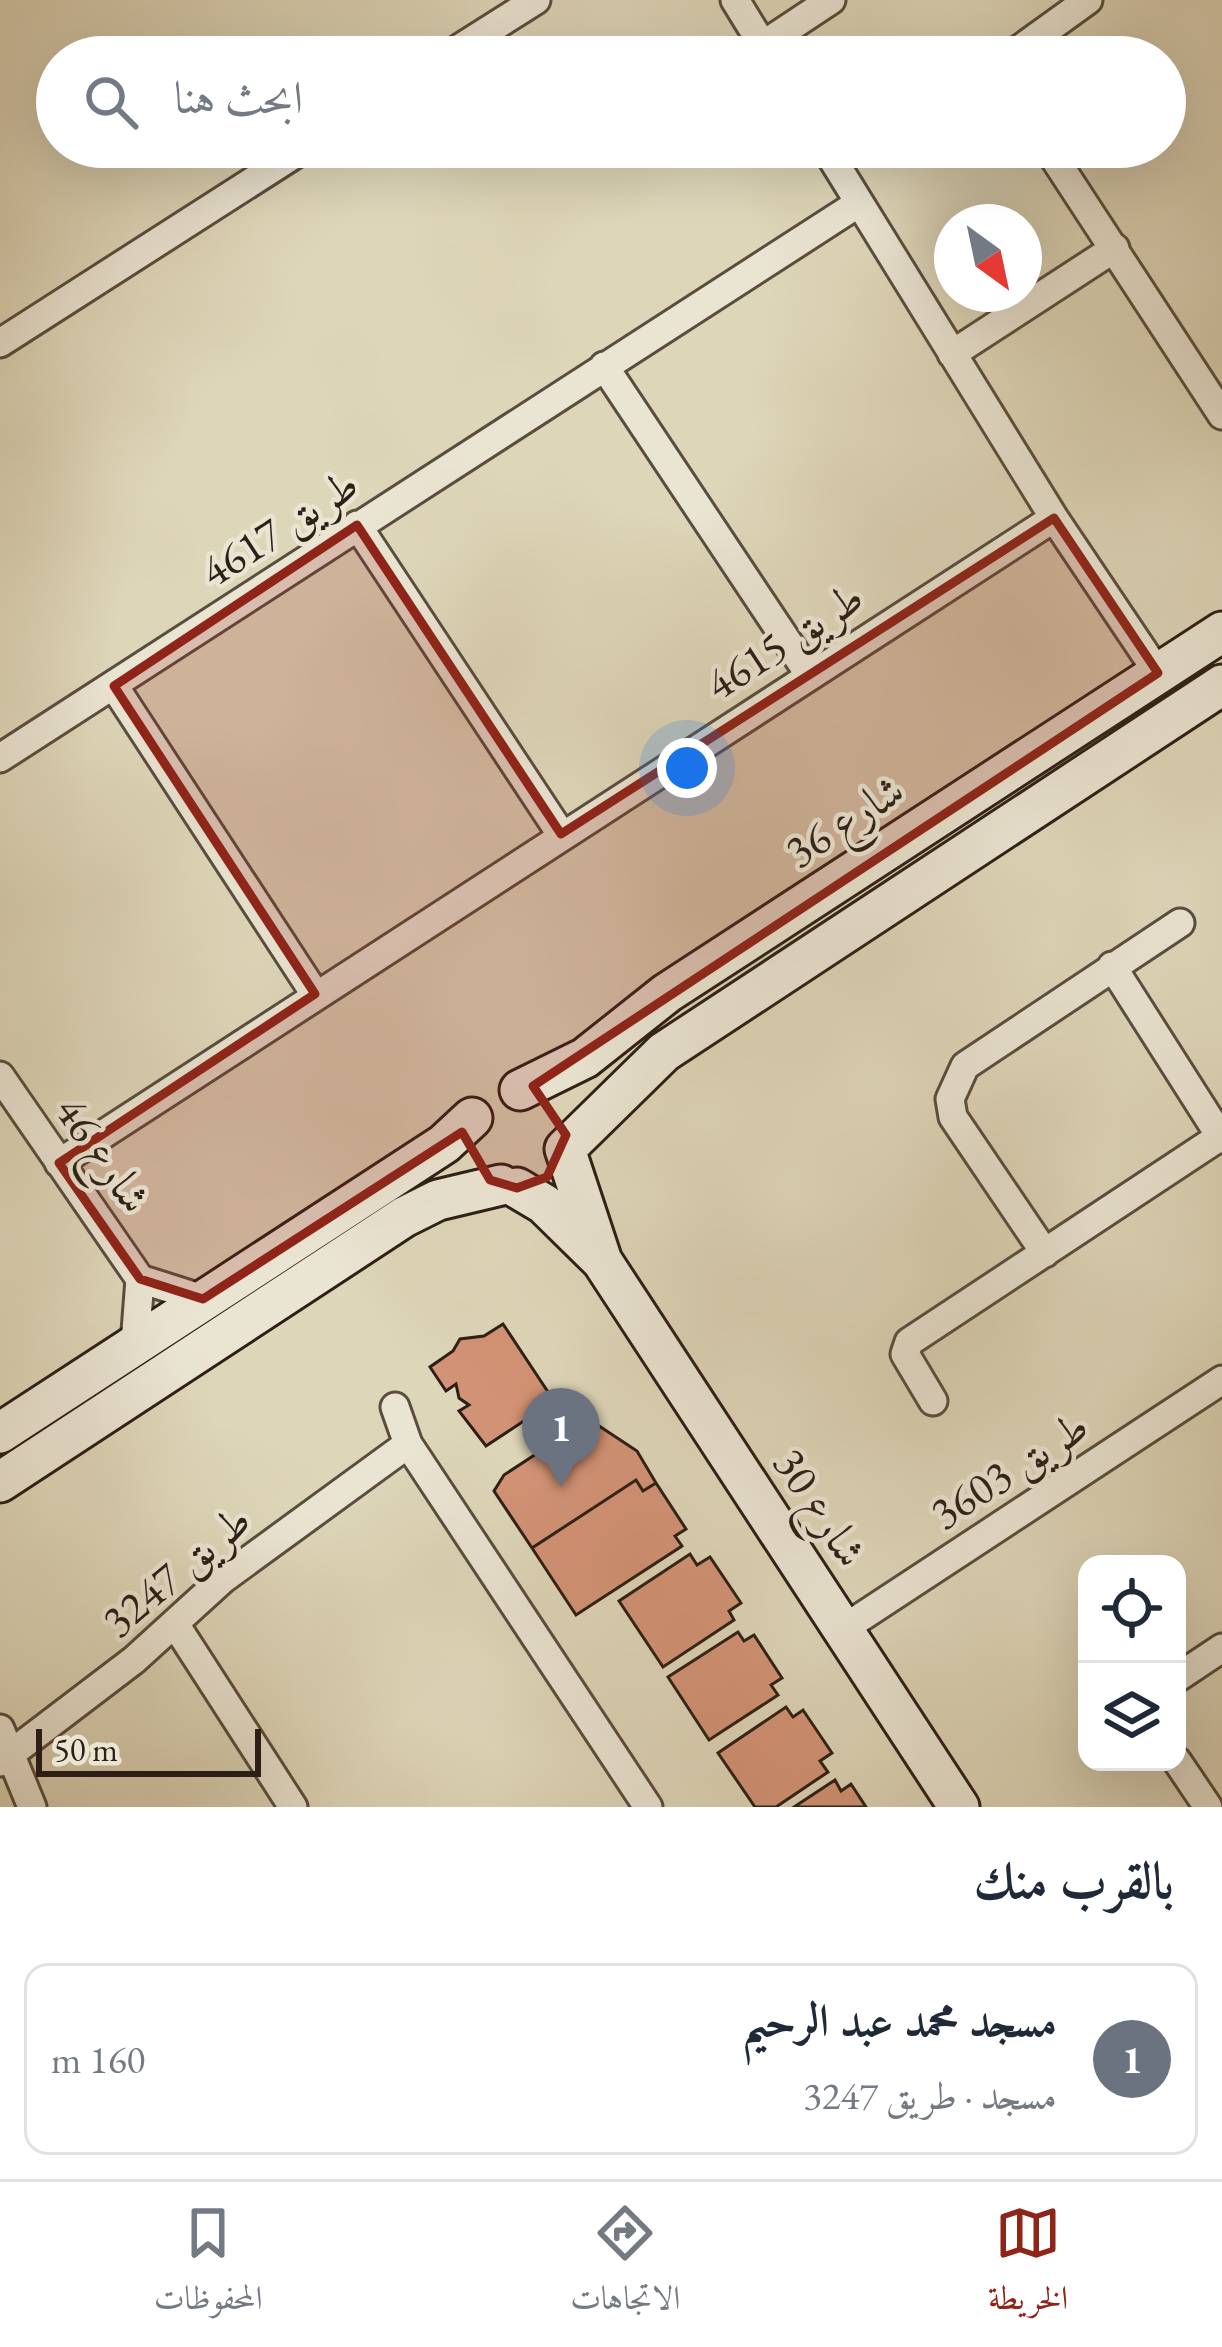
<!DOCTYPE html>
<html lang="ar">
<meta charset="utf-8">
<style>
body{margin:0;font-family:"EB Garamond",Amiri,serif;background:#f2f2f3;color:#1f2937;direction:rtl}
.controls{position:absolute;right:36px;bottom:36px;display:grid;overflow:hidden;border-radius:24px;box-shadow:0 12px 48px #0002}
.controls button{width:108px;height:108px;display:grid;place-items:center;padding:0;border:0;border-bottom:3px solid #e0e1e3;background:#fff;color:#1f2937;font:60px sans-serif}
.compass{position:absolute;left:934px;top:204px;width:108px;height:108px;border-radius:50%;background:#fff;box-shadow:0 12px 48px #0002;rotate:147deg}
.scale{position:absolute;left:36px;bottom:30px;width:225px;box-sizing:border-box;padding-left:12px;border:6px solid #2d1f15;border-top:0;font-size:33px;line-height:42px;white-space:nowrap;color:#2d1f15;-webkit-text-stroke:9px #eae4d2;paint-order:stroke}
.you{position:absolute;left:687px;top:768px;width:42px;height:42px;margin:-30px;border:9px solid #fff;border-radius:50%;background:#1a73e8;box-shadow:0 0 0 18px #1a73e833}
.badge{display:grid;place-items:center;width:78px;height:78px;border-radius:50%;background:#8f2418;color:#fff;font-size:39px;font-weight:700}
.pin{position:absolute;translate:-50% -99px;filter:drop-shadow(0 3px 6px #0008)}
.pin::after{content:'';position:absolute;top:63px;width:42px;height:36px;background:inherit;clip-path:polygon(0 0,100% 0,50% 100%)}
.list{margin:0;padding:0;list-style:none}
h2{display:flex;justify-content:space-between;align-items:center;height:156px;margin:0;padding:0 48px;font-size:51px}
h2 small{font-size:39px;font-weight:400;color:#747a83}
.list li{display:grid;grid-template-columns:78px 1fr auto;gap:36px;align-items:center;box-sizing:border-box;height:192px;margin:0 24px 24px;padding:0 24px;border:3px solid #e0e1e3;border-radius:24px}
.list b{display:block;font-size:45px;white-space:nowrap}
.list p{margin:0;font-size:39px;white-space:nowrap;color:#747a83}
.list em{font-size:39px;font-style:normal;color:#747a83}
.icon{flex:none;width:66px;height:66px;fill:none;stroke:currentColor;stroke-width:2;stroke-linecap:round;stroke-linejoin:round}
.map{position:relative;flex:none;width:1222px;height:1807px;overflow:hidden;direction:ltr}
.search{position:absolute;background:#fff;box-shadow:0 12px 48px #0002;left:36px;right:36px;top:36px;height:132px;display:flex;align-items:center;gap:30px;box-sizing:border-box;padding:0 42px;border-radius:66px;color:#747a83;font-size:45px}
.sheet{height:372px;background:#fff}
nav{display:flex;justify-content:space-around;align-items:center;box-sizing:border-box;height:168px;border-top:3px solid #e0e1e3;background:#fff;font-size:33px;color:#747a83}
nav a{display:grid;justify-items:center;gap:6px}
nav .on{color:#8f2418}
.map>svg:first-child{display:block}
.building{fill:#d39376;stroke:#2d1f15;stroke-width:3}
.lines{fill:none;stroke-linecap:round;stroke-linejoin:round}
.street-casing{stroke:#594d3e;stroke-width:33}
.secondary-casing{stroke:#2d1f15;stroke-width:45}
.street{stroke:#eae4d2;stroke-width:27}
.secondary{stroke:#eae4d2;stroke-width:39}
.marked{fill:#8f2418;fill-opacity:0.2;stroke:#8f2418;stroke-width:9;stroke-linejoin:round}
.labels{text-anchor:middle;stroke-width:9;stroke-linejoin:round;paint-order:stroke}
.street-label{font-size:45px;fill:#2d1f15;stroke:#eae4d2}
</style>
<div class="map">
<svg width="1222" height="1807" viewBox="0 0 1222 1807">
<rect width="100%" height="100%" fill="#ded6b9"/>
<filter id="stains"><feTurbulence type="fractalNoise" baseFrequency=".00167" numOctaves="4"/><feColorMatrix values="0 0 0 0 .2 0 0 0 0 .09 0 0 0 0 .02 0 0 0 .5 -.17"/></filter>
<radialGradient id="worn" r=".72"><stop offset=".6" stop-color="#630" stop-opacity="0"/><stop offset="1" stop-color="#630" stop-opacity=".3"/></radialGradient>
<path class="building" d="M503,1324l51,77 -68,45 -27,-35 10,-6 -10,-7 -3,-14 -10,7 -16,-24 23,-16 7,-12 24,-3z
M590,1420l47,31 19,32 -13,8 -7,-11 -104,68 -38,-57 10,-16 32,-21 4,3 6,-9 10,6 12,-19 14,-3z
M636,1480l7,11 13,-8 30,46 -11,7 7,10 -106,69 -44,-67z
M690,1554l7,11 13,-8 31,46 -12,8 5,9 -71,47 -44,-66z
M738,1632l6,9 10,-6 28,43 -11,7 7,10 -69,45 -41,-63z
M786,1707l7,10 10,-7 29,43 -12,8 8,11 -52,35h-21l-37,-54z
M835,1780l6,11 10,-7 15,23h-72z"/>
<g class="lines">
<defs>
<path id="street" d="M735,0l35,57
M763,45l68,-45
M446,57l90,-57
M1009,57l79,-57
M825,147l229,371 104,155
M1047,147l175,268
M0,343l306,-196
M952,354l163,-106
M604,366l205,308
M357,525l204,309
M114,686l201,308
M0,758l859,-555
M1112,966l110,173
M0,1076l140,203 63,20
M59,1163l995,-645
M1045,1253l-92,-136 -3,-18 15,-33 215,-143
M135,1344l5,-65
M933,1401l-28,-47 4,-12 312,-206
M395,1407l13,37 240,363
M175,1624l118,183
M843,1629l379,-249
M1177,1678l45,-30
M0,1729l32,78
M1177,1761l31,46
M0,1762l134,-102 89,-81 185,-135"/>
<path id="secondary" d="M520,1090l65,-32 82,-65 555,-361
M517,1188l27,16 58,57 357,546
M602,1261l-37,-112 99,-97 558,-367
M0,1433l444,-289 28,-26
M0,1482l404,-265 34,-17 63,-15"/>
</defs>
<use href="#street" class="street-casing"/>
<use href="#secondary" class="secondary-casing"/>
<use href="#street" class="street"/>
<use href="#secondary" class="secondary"/>
</g>
<path class="marked" d="M1054,518l104,155 -625,413 33,49 -19,42 -30,11 -27,-8 -28,-48 -259,167 -63,-20 -81,-116 256,-169 -201,-308 243,-161 204,309z"/>
<g class="labels">
<g class="street-label">
<text transform="translate(279 527) rotate(-33)" y="16">طريق 4617</text>
<text transform="translate(784 640) rotate(-33)" y="16">طريق 4615</text>
<text transform="translate(844 820) rotate(-33)" y="16">شارع 36</text>
<text transform="translate(104 1154) rotate(55)" y="16">شارع 46</text>
<text transform="translate(1009 1469) rotate(-33)" y="16">طريق 3603</text>
<text transform="translate(821 1507) rotate(57)" y="16">شارع 30</text>
<text transform="translate(176 1570) rotate(-40)" y="16">طريق 3247</text>
</g>
</g>
<rect width="100%" height="100%" filter="url(#stains)"/>
<rect width="100%" height="100%" fill="url(#worn)"/>
</svg>
<div class="controls">
<button><svg class="icon" aria-label="locate" viewBox="0 0 24 24"><circle cx="12" cy="12" r="6"/><path d="M12 2v4M12 18v4M2 12h4M18 12h4"/></svg></button>
<button><svg class="icon" aria-label="layers" viewBox="0 0 24 24"><path d="M12 4l9 5-9 5-9-5zM3 14l9 5 9-5"/></svg></button>
</div>
<svg class="compass" viewBox="-18 -18 36 36"><path d="M0-13l5 13h-10z" fill="#e53935"/><path d="M0 13l5-13h-10z" fill="#747a83"/></svg>
<div class="scale">50 m</div>
<div class="you"></div>
<div class="pin badge" style="left:561px;top:1487px;background:#6b7280">1</div>
<div class="search"><svg class="icon" aria-label="search" viewBox="0 0 24 24"><circle cx="10" cy="10" r="6"/><path d="M15 15l6 6"/></svg>ابحث هنا</div>
</div>
<section class="sheet">
<h2>بالقرب منك<small></small></h2>
<ul class="list">
<li><span class="badge" style="background:#6b7280">1</span><div><b>مسجد محمد عبد الرحيم</b><p>مسجد · طريق 3247</p></div><em>160 m</em></li>
</ul>
</section>
<nav>
<a class="on"><svg class="icon" aria-label="map" viewBox="0 0 24 24"><path d="M3 6l6-2 6 2 6-2v14l-6 2-6-2-6 2zM9 4v14M15 6v14"/></svg>الخريطة</a>
<a><svg class="icon" aria-label="directions" viewBox="0 0 24 24"><path d="M12 3l9 9-9 9-9-9zM9 14v-3h6M13 9l2 2-2 2"/></svg>الاتجاهات</a>
<a><svg class="icon" aria-label="saved" viewBox="0 0 24 24"><path d="M7 4h10v16l-5-4-5 4z"/></svg>المحفوظات</a>
</nav>
